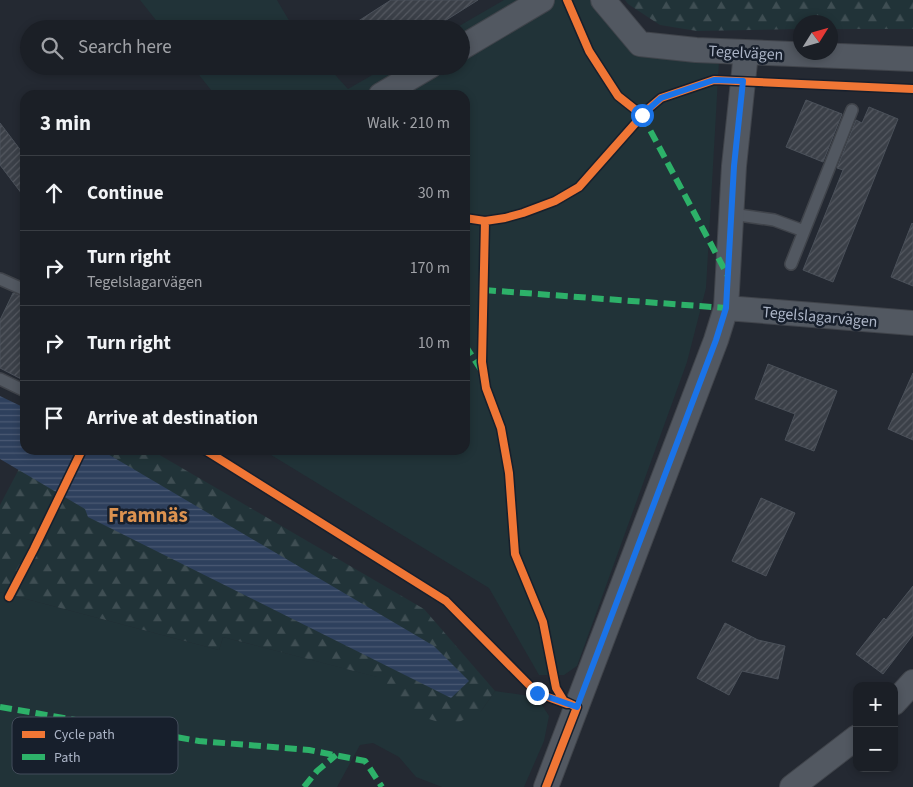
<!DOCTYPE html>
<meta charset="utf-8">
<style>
body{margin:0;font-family:"Source Sans 3",sans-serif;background:#24272e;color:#f1f3f6}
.controls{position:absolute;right:15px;bottom:15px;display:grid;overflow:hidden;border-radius:10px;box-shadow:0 2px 8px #0003}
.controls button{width:45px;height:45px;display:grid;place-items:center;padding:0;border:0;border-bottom:1px solid #393d43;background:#1b1f26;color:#f1f3f6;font:25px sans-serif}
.compass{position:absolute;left:793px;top:15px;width:45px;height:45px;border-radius:50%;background:#1b1f26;box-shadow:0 2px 8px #0003;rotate:53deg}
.stop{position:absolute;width:15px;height:15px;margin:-11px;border:4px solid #1a73e8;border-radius:50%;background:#fff}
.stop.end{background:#1a73e8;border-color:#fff;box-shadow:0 1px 5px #0008}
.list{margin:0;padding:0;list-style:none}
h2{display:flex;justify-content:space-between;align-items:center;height:65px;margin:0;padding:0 20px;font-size:21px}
h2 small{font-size:16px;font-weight:400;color:#a0a2a7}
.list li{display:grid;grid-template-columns:32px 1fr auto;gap:15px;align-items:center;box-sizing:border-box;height:75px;padding:0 20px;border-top:1px solid #393d43}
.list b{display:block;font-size:19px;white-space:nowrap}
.list p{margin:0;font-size:16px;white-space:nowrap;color:#a0a2a7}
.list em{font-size:16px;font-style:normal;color:#a0a2a7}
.icon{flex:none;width:28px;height:28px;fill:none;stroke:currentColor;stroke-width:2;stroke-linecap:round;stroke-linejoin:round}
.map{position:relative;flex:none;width:913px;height:787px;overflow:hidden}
.search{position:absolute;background:#1b1f26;box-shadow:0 2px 8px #0003;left:20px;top:20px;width:450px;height:55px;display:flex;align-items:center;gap:12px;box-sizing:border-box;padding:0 18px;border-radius:28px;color:#a0a2a7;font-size:19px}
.panel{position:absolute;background:#1b1f26;box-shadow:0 2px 8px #0003;left:20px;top:90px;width:450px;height:365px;border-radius:15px}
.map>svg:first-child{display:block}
.green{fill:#213338}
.forest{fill:url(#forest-firs)}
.water{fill:url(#water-rules)}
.building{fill:url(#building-hatch);stroke:#4b515a}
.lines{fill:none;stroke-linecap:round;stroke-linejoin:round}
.service-casing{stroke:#40444b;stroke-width:14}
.minor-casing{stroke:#40444b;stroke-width:26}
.service{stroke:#525861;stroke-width:11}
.minor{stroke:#525861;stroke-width:24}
.quiet{stroke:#2db169;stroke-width:6;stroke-dasharray:12 6;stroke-linecap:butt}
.cycleway-casing{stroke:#171f2c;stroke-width:11}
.cycleway{stroke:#f07635;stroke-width:8}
.route{stroke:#1a73e8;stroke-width:6}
.labels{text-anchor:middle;stroke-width:5;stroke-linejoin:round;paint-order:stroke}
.street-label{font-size:16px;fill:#abb4c6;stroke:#171f2c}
.district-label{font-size:21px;font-weight:bold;fill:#dc9250;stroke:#171f2c}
.key{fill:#171f2c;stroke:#434c5a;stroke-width:1}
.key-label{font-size:14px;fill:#abb4c6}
</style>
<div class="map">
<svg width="913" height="787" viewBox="0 0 913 787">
<defs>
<pattern id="forest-firs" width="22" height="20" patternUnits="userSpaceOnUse" patternTransform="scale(1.25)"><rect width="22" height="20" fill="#213338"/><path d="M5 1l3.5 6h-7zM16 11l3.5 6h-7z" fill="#3f4e53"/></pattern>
<pattern id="water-rules" width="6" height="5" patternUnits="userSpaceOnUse" patternTransform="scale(1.25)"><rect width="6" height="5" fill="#2e405d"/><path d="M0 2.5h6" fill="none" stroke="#4a5973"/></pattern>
<pattern id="building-hatch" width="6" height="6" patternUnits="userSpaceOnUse" patternTransform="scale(1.25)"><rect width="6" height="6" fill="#3b4048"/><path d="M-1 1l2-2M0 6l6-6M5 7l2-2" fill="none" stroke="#555961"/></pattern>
</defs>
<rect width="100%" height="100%" fill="#242932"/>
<path class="green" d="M140,0h137l17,29h-131z
M504,0h88l15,21 112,40 -13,227 -19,74 -110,304 -13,9h-25l-50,-87 -226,-138h202v-355h-250l-23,-29h135l21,23 40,-23h73v-37h-7z
M0,592l219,58 4,-13 155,40 32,35 71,-1 14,-20 42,6 12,19 -5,25 -20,46h-82l-26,-10 -17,-20 -26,-14 -13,2 -23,42h-337z"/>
<path class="forest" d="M625,0h288v29h-82l-1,-7h-30v7l-103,2 -37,-6 -32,-21z
M29,450h122l273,159 71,82 -14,20 -30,15 -41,-13 -33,-36 -154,-40 -4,13 -219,-58v-87z"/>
<path class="water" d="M0,396l25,12v42h76l333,196 35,35 -18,17 -363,-181 -3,-8 -85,-50z"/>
<path class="building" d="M391,0h87l-46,29h-86z
M806,100l36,14 -19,48 -37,-15z
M869,107l29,12 -65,163 -30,-12 40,-100 -6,-2 19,-48 6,3z
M0,123l25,33v42l-25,-33z
M912,223l1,1v62l-22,-9z
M13,293l12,4v84l-25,-13v-48z
M768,364l69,27 -23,60 -29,-11 10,-26 -40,-15z
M913,373v67l-25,-11z
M761,498l34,15 -29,63 -34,-15z
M913,586v49l-30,39 -27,-20 28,-36 2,2z
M725,623l33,17 27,6 -7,33 -36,-8 -13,24 -32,-17z"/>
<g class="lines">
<defs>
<path id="service" d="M732,214l42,6 30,11
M791,264l61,-154
M0,279l25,11
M0,379l25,12"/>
<path id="minor" d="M603,0l37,44 56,6 217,9
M461,48l81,-48
M381,95l49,-29
M726,308l187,15
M894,703l19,-21
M546,787l170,-447 10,-32 8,-142 12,-113
M792,787l65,-50"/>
</defs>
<use href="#service" class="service-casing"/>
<use href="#minor" class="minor-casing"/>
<use href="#service" class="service"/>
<use href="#minor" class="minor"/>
<path class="quiet" d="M642,115l86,161
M484,290l242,18
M465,345l16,25
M0,707l199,34 110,9 56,11 17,26
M304,787l13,-16 19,-16"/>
<defs>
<path id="cycleway" d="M567,0l22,51 29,45 24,19
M465,218l20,3 20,-3 18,-5 32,-12 24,-14 69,-78 13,-11 53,-18 199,9
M485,221l-3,141 4,26 15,40 8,45 6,81 28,68 13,66 8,13 13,6
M205,450l241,151 91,92 30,11
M9,597l25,-48 48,-99
M546,787l31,-80"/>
</defs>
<use href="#cycleway" class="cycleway-casing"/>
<use href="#cycleway" class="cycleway"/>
</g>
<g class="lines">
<path class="route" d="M537,693l40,14 139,-367 10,-32 8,-142 9,-85 -29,-1 -53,18 -19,17"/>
</g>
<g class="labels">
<g class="street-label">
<text transform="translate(746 52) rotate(3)" y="6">Tegelvägen</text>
<text transform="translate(820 316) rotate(5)" y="6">Tegelslagarvägen</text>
</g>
<g class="district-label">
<text x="148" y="522">Framnäs</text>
</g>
</g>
<rect x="12" y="717" width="166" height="57" rx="8" class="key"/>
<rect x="22" y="731" width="23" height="7" fill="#f07635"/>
<rect x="22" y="754" width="23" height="6" fill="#2db169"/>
<g class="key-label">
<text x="54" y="739">Cycle path</text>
<text x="54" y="762">Path</text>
</g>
</svg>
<div class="controls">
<button>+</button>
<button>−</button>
</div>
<svg class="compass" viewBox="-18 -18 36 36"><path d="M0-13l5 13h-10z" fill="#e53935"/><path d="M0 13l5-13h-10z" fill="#a0a2a7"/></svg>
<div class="stop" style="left:642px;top:115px"></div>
<div class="stop end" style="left:537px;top:693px"></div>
<div class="search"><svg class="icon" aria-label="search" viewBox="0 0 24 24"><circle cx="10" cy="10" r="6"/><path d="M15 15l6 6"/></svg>Search here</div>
<section class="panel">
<h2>3 min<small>Walk · 210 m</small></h2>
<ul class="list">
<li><svg class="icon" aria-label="ahead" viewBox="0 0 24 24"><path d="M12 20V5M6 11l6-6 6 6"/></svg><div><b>Continue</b></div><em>30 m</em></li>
<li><svg class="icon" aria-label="right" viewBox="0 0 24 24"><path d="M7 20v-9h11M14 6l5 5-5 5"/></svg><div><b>Turn right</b><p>Tegelslagarvägen</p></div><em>170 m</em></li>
<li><svg class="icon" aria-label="right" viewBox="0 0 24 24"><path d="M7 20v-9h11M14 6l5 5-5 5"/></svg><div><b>Turn right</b></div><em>10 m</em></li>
<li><svg class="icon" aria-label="arrive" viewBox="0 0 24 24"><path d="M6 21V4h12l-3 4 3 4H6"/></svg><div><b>Arrive at destination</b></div></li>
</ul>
</section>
</div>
